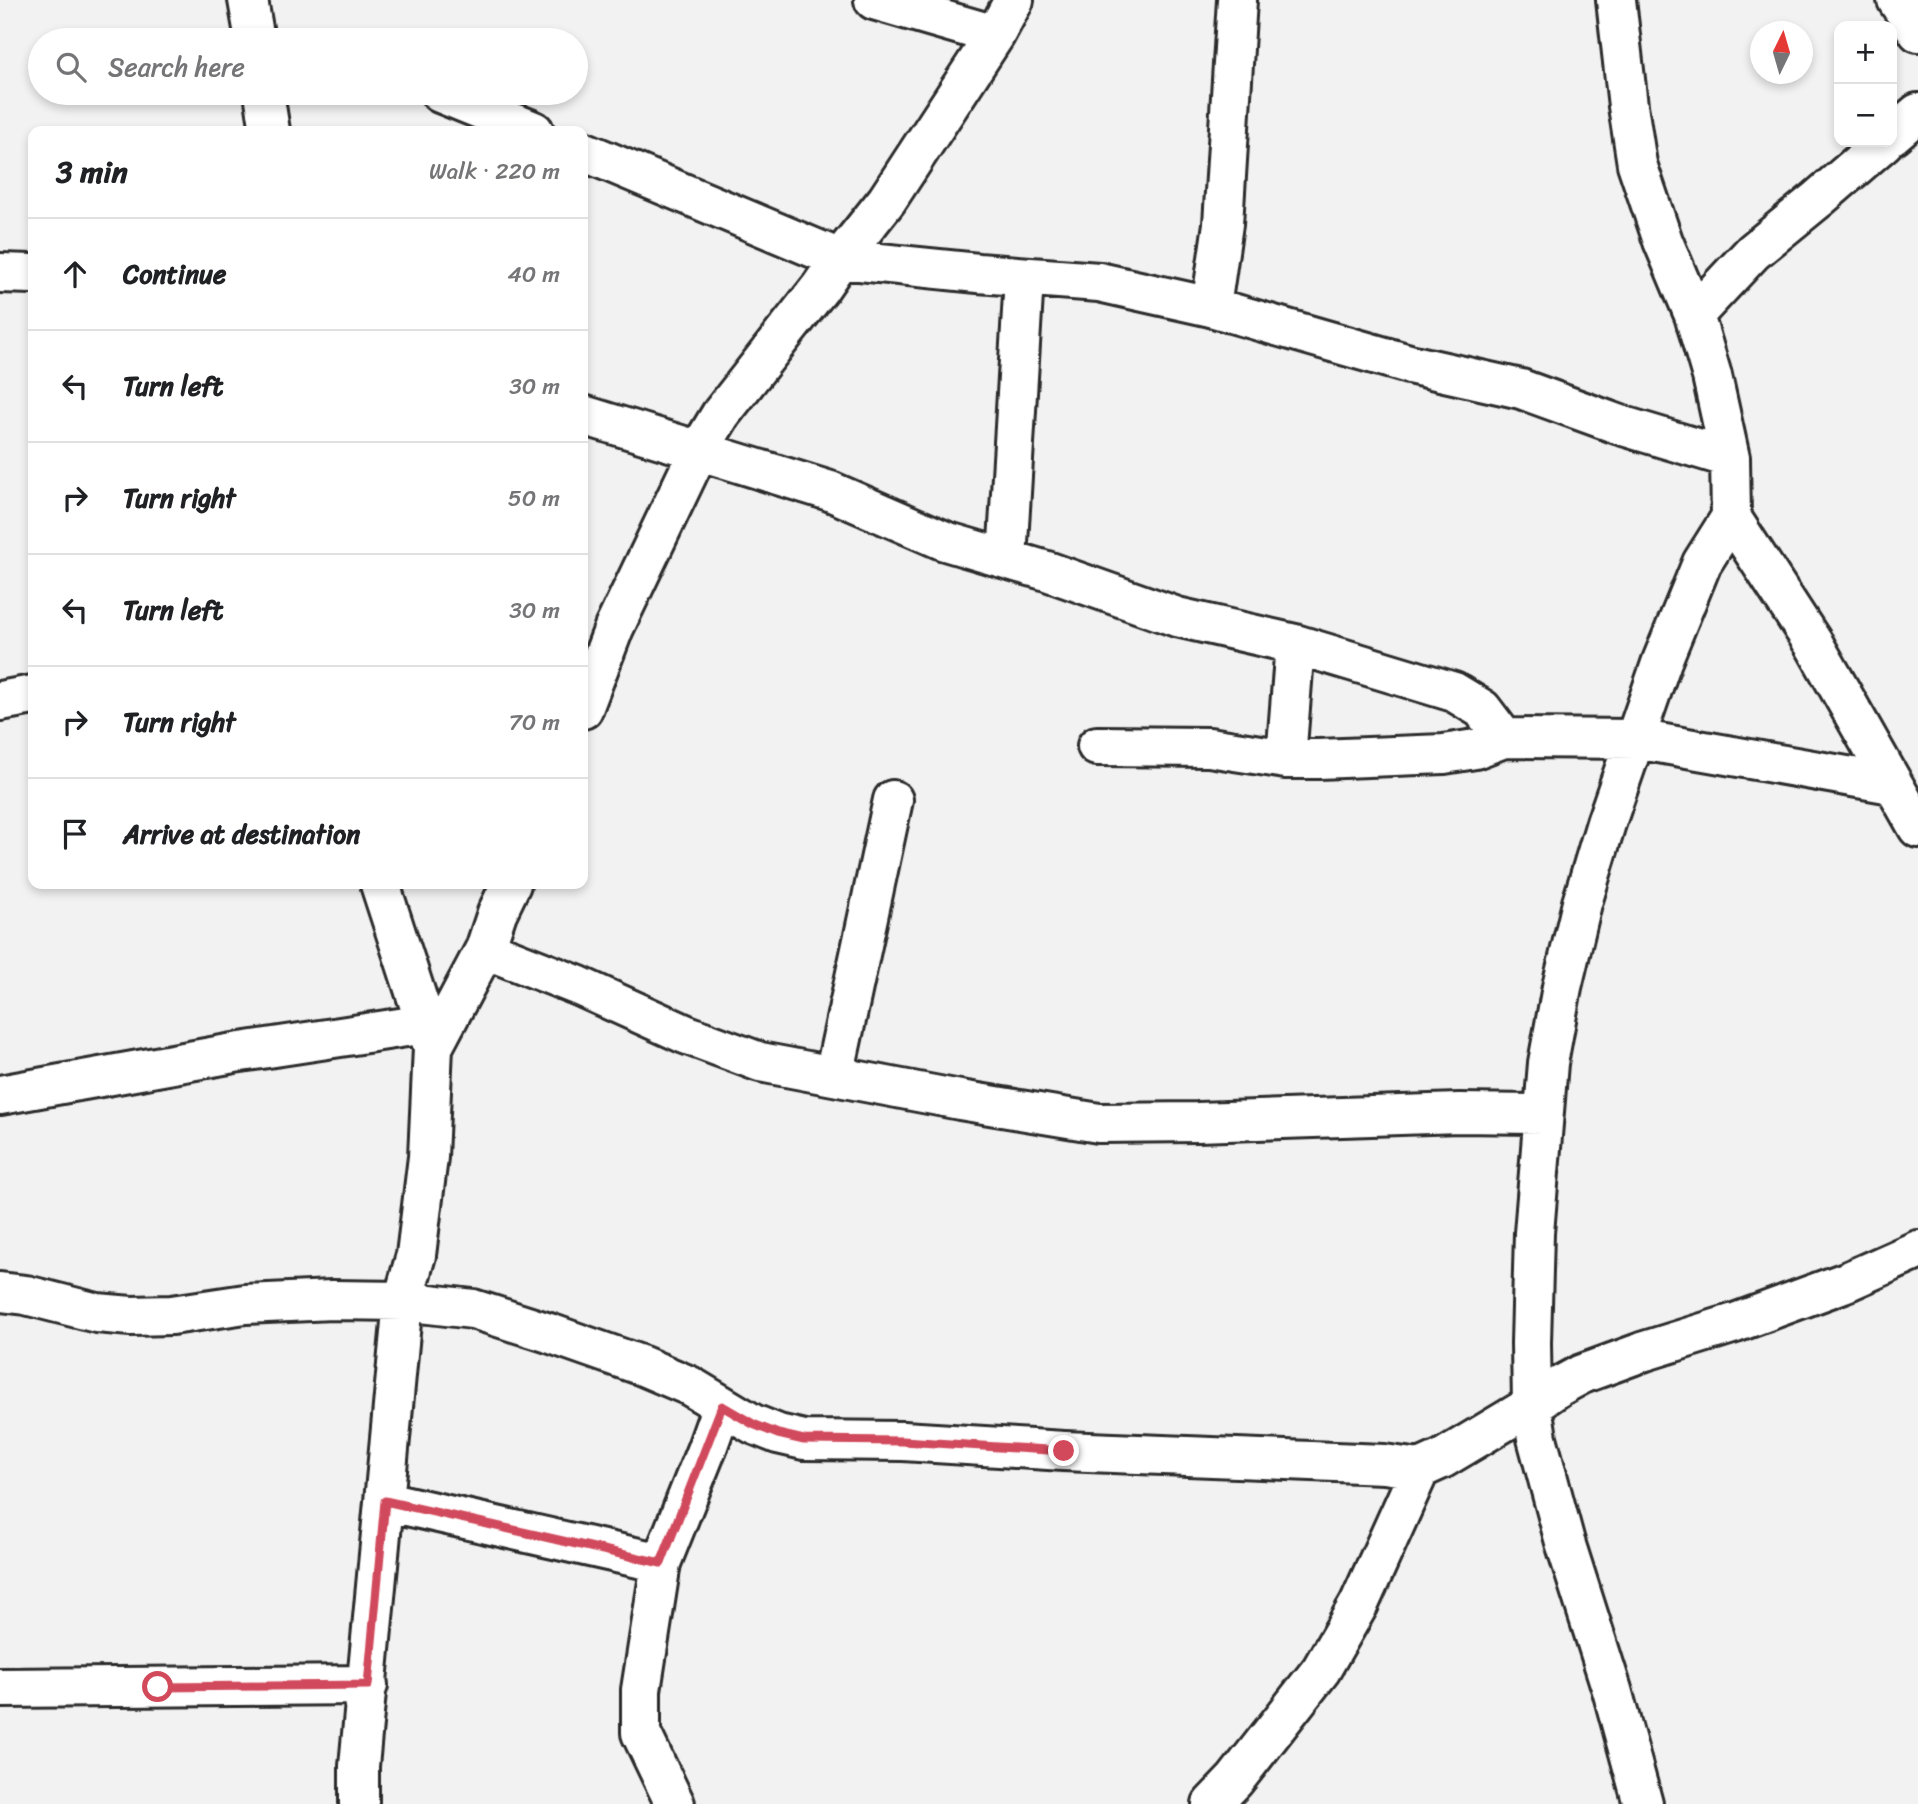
<!DOCTYPE html>
<meta charset="utf-8">
<style>
body{margin:0;font-family:Sriracha,sans-serif;background:#f6f6f6;color:#202124}
.controls{position:absolute;right:21px;top:21px;display:grid;overflow:hidden;border-radius:14px;box-shadow:0 4px 10px #0003}
.controls button{width:63px;height:63px;display:grid;place-items:center;padding:0;border:0;border-bottom:2px solid #e0e0e0;background:#fff;color:#202124;font:35px sans-serif}
.compass{position:absolute;left:1750px;top:21px;width:63px;height:63px;border-radius:50%;background:#fff;box-shadow:0 4px 10px #0003;rotate:5deg}
.stop{position:absolute;width:21px;height:21px;margin:-16px;border:5px solid #d1495b;border-radius:50%;background:#fff}
.stop.end{background:#d1495b;border-color:#fff;box-shadow:0 2px 7px #0008}
.list{margin:0;padding:0;list-style:none}
h2{display:flex;justify-content:space-between;align-items:center;height:91px;margin:0;padding:0 28px;font-size:30px}
h2 small{font-size:23px;font-weight:400;color:#757577}
.list li{display:grid;grid-template-columns:46px 1fr auto;gap:21px;align-items:center;box-sizing:border-box;height:112px;padding:0 28px;border-top:2px solid #e0e0e0}
.list b{display:block;font-size:26px;white-space:nowrap}
.list em{font-size:23px;font-style:normal;color:#757577}
.icon{flex:none;width:38px;height:38px;fill:none;stroke:currentColor;stroke-width:2;stroke-linecap:round;stroke-linejoin:round}
.map{position:relative;flex:none;width:1918px;height:1804px;overflow:hidden}
.search{position:absolute;background:#fff;box-shadow:0 4px 10px #0003;left:28px;top:28px;width:560px;height:77px;display:flex;align-items:center;gap:18px;box-sizing:border-box;padding:0 24px;border-radius:38px;color:#757577;font-size:26px}
.panel{position:absolute;background:#fff;box-shadow:0 4px 10px #0003;left:28px;top:126px;width:560px;height:763px;border-radius:14px}
.map>svg:first-child{display:block}
.lines{fill:none;stroke-linecap:round;stroke-linejoin:round}
.minor-casing{stroke:#2b2b2b;stroke-width:44}
.minor{stroke:#fff;stroke-width:38}
.route{stroke:#d1495b;stroke-width:9}
</style>
<div class="map">
<svg width="1918" height="1804" viewBox="0 0 1918 1804">
<rect width="100%" height="100%" fill="#f2f2f2"/>
<filter id="ink" filterUnits="userSpaceOnUse"><feTurbulence type="fractalNoise" baseFrequency=".0143" numOctaves="2"/><feDisplacementMap in="SourceGraphic" scale="14" xChannelSelector="R" yChannelSelector="G"/><feConvolveMatrix kernelMatrix="1 2 1 2 8 2 1 2 1" color-interpolation-filters="sRGB"/></filter>
<g filter="url(#ink)">
<g class="lines">
<defs>
<path id="minor" d="M248,0l7,40
M874,0l121,35
M1616,0l12,106 9,58 26,77 31,74 18,61 18,82 1,59 84,129 103,182
M1897,0l21,32
M264,93l6,38
M440,93l94,38
M1892,135l26,-22
M583,151l257,108 138,14 121,9 112,25 198,57 112,25 99,36 110,33
M0,273l33,1
M1211,307l12,-83 14,-224
M1694,315l59,-63 65,-53 66,-57
M583,415l247,76 115,50 102,30 130,46 118,27 159,48 28,17 22,29 132,1 256,45
M1007,559l17,-281
M0,701l33,-6
M583,709l31,-81 84,-176 23,-38 99,-126 20,-29 47,-59 108,-165 19,-35
M1097,746l112,1 77,12h32l126,-5 31,-5 29,-11
M1286,759l9,-115
M485,949l94,37 106,48 75,28 200,38 139,23 98,-1 262,-9 84,1
M433,1047l52,-98 12,-36 14,-29
M834,1076l59,-276
M0,1095l234,-42 192,-29
M0,1292l26,3 71,18 34,3 41,-1 73,-11 87,-4 71,1 70,8 76,24 94,33 47,20 63,38 25,10 26,6 99,1 161,10 320,13 36,5 22,-10 90,-54 28,-19 22,-12 63,-23 90,-28 111,-41 72,-32
M385,1501l276,62
M0,1688l368,-3
M359,1804v-38l44,-465 13,-46 12,-98 5,-110 -53,-163
M675,1804l-34,-71v-43l20,-127 46,-115 15,-42
M1212,1804l23,-24 86,-110 38,-66 61,-135
M1643,1804l-31,-114 -47,-148 -28,-104 -5,-33 -1,-62 3,-110 14,-170 14,-76 20,-84 24,-80 56,-162 40,-98 29,-46"/>
</defs>
<use href="#minor" class="minor-casing"/>
<use href="#minor" class="minor"/>
</g>
</g>
<g class="lines" filter="url(#ink)">
<path class="route" d="M158,1687l210,-2 17,-184 276,62 61,-157 31,18 25,10 26,6 99,1 161,10"/>
</g>
</svg>
<div class="controls">
<button>+</button>
<button>−</button>
</div>
<svg class="compass" viewBox="-18 -18 36 36"><path d="M0-13l5 13h-10z" fill="#e53935"/><path d="M0 13l5-13h-10z" fill="#757577"/></svg>
<div class="stop" style="left:158px;top:1687px"></div>
<div class="stop end" style="left:1064px;top:1451px"></div>
<div class="search"><svg class="icon" aria-label="search" viewBox="0 0 24 24"><circle cx="10" cy="10" r="6"/><path d="M15 15l6 6"/></svg>Search here</div>
<section class="panel">
<h2>3 min<small>Walk · 220 m</small></h2>
<ul class="list">
<li><svg class="icon" aria-label="ahead" viewBox="0 0 24 24"><path d="M12 20V5M6 11l6-6 6 6"/></svg><div><b>Continue</b></div><em>40 m</em></li>
<li><svg class="icon" aria-label="left" viewBox="0 0 24 24"><path d="M17 20v-9H6M10 6l-5 5 5 5"/></svg><div><b>Turn left</b></div><em>30 m</em></li>
<li><svg class="icon" aria-label="right" viewBox="0 0 24 24"><path d="M7 20v-9h11M14 6l5 5-5 5"/></svg><div><b>Turn right</b></div><em>50 m</em></li>
<li><svg class="icon" aria-label="left" viewBox="0 0 24 24"><path d="M17 20v-9H6M10 6l-5 5 5 5"/></svg><div><b>Turn left</b></div><em>30 m</em></li>
<li><svg class="icon" aria-label="right" viewBox="0 0 24 24"><path d="M7 20v-9h11M14 6l5 5-5 5"/></svg><div><b>Turn right</b></div><em>70 m</em></li>
<li><svg class="icon" aria-label="arrive" viewBox="0 0 24 24"><path d="M6 21V4h12l-3 4 3 4H6"/></svg><div><b>Arrive at destination</b></div></li>
</ul>
</section>
</div>
